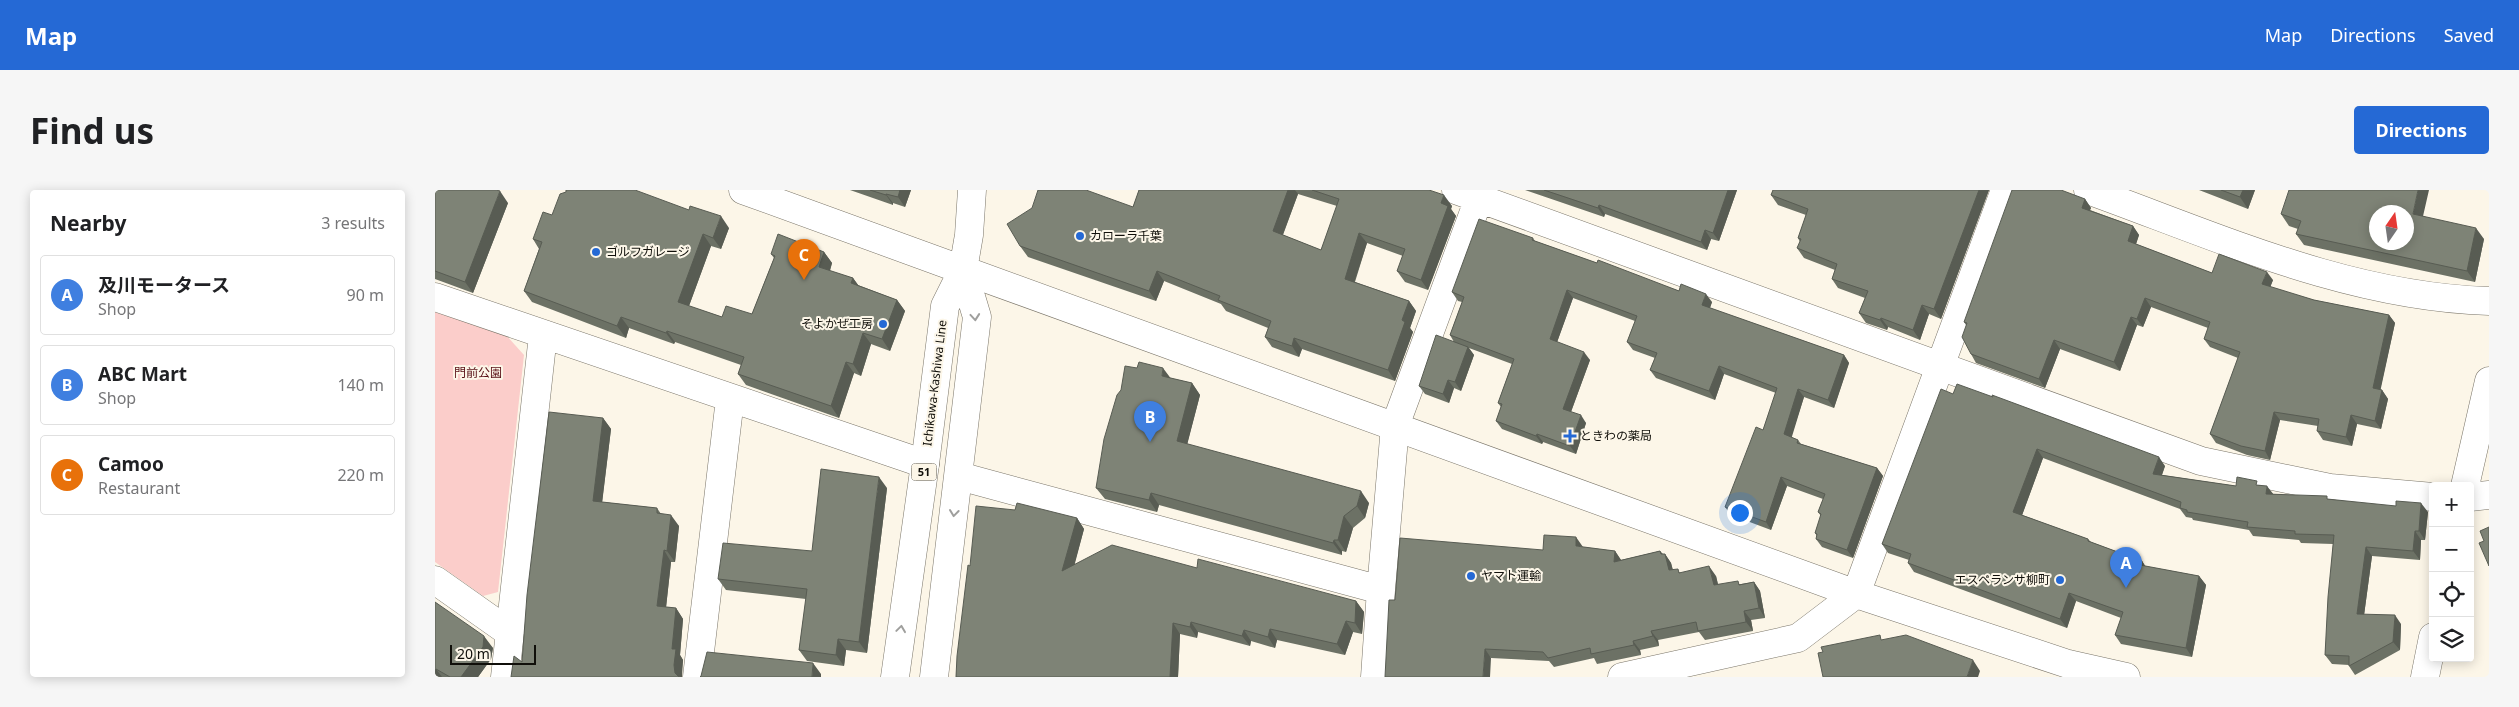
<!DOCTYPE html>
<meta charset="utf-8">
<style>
body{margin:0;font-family:"Noto Sans","Noto Sans JP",sans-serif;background:#f6f6f6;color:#202124}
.controls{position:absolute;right:15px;bottom:15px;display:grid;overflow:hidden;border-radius:5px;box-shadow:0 2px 12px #0003}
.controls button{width:45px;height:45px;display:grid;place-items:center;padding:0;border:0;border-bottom:1px solid #e0e0e0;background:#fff;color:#202124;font:25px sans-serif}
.compass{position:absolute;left:1934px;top:15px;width:45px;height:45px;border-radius:50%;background:#fff;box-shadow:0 2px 12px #0003;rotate:13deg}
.scale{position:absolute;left:15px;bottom:12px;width:86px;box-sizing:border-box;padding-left:5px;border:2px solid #100f0a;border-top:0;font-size:14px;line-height:18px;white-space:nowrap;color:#100f0a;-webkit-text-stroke:4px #fcf6e8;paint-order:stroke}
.you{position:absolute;left:1304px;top:322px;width:18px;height:18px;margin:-12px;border:4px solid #fff;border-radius:50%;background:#1a73e8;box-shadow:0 0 0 8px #1a73e833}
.badge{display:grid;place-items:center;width:32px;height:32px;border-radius:50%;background:#2569d5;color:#fff;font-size:16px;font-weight:700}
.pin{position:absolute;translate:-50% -41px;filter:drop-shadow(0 1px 2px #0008)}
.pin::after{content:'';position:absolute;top:26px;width:18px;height:15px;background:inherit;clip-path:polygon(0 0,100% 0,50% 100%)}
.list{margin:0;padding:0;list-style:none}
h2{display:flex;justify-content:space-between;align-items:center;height:65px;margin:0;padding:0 20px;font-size:21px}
h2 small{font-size:16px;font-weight:400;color:#757577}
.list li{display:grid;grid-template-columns:32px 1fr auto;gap:15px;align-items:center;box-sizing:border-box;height:80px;margin:0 10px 10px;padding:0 10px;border:1px solid #e0e0e0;border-radius:5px}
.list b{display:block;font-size:19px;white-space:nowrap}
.list p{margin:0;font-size:16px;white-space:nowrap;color:#757577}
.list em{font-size:16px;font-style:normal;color:#757577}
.icon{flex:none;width:28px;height:28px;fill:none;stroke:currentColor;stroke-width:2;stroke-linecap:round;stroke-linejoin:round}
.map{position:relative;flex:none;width:2054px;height:487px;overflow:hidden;border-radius:5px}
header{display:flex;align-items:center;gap:30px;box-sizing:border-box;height:70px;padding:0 25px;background:#2569d5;color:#fff}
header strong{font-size:24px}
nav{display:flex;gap:28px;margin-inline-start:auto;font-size:18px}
.intro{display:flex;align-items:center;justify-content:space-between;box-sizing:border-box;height:120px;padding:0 30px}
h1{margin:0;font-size:35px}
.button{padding:12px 22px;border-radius:5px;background:#2569d5;color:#fff;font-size:18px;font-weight:700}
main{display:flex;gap:30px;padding:0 30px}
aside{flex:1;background:#fff;border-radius:5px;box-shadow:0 2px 12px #0003}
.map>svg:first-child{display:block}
.green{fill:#fbcdca}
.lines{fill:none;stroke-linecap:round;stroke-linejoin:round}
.minor-casing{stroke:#7a7569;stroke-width:29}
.major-casing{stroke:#7a7569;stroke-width:29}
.minor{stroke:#fff;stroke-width:28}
.major{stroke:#fff;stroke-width:28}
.wall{fill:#6c7165;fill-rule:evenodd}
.shaded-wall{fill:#585c53}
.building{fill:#7e8376;stroke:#585c53;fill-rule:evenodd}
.oneway{stroke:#9f9f9d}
.poi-dot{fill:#2569d5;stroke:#fcf6e8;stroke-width:2}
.labels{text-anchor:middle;stroke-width:4;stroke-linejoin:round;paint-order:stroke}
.shield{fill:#fcf6e8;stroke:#57544d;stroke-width:1}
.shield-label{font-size:11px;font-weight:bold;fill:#100f0a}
.poi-label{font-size:12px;fill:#100f0a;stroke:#fcf6e8;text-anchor:start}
.park-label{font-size:12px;fill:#570e14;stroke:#fcf6e8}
.street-label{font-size:12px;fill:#100f0a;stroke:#fcf6e8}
</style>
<header>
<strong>Map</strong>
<nav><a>Map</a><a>Directions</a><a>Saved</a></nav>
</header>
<div class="intro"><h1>Find us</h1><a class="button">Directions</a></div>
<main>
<aside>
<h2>Nearby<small>3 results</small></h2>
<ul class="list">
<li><span class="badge" style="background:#3f7fe0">A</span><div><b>及川モータース</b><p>Shop</p></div><em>90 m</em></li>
<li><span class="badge" style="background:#3f7fe0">B</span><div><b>ABC Mart</b><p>Shop</p></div><em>140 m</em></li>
<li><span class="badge" style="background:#e8710a">C</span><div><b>Camoo</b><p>Restaurant</p></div><em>220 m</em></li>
</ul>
</aside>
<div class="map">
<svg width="2054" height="487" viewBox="0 0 2054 487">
<rect width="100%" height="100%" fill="#fcf6e8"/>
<path class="green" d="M0,122l71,23 18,20 -26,237 -15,4 -48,-34z"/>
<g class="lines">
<defs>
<path id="minor" d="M537,0l-3,45 -6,35 893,324 212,70 58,13
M1021,0l745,271 129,27 103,9
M1653,0c130,47 261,107 401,111
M0,107l490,167
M524,286l422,114 -6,87
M2030,296l24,-105
M2035,307l19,-2
M0,390l75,53
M946,400l14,-164 87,-236
M70,487l38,-342
M262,487l33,-278
M1187,487l176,-39 58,-44 149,-404
M1990,487l8,-40"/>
<path id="major" d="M308,0l220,80
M460,487l30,-213 20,-158 18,-36
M499,487l43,-360 -14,-47"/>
</defs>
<use href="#minor" class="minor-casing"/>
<use href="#major" class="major-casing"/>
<use href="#minor" class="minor"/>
<use href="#major" class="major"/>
</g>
<path class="wall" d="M0,0l73,13 -35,90 -38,-14z
M415,0h61l-6,17 -12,-4v2z
M704,0h290l23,16 -1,3 5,7 -28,74 -23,-8 -8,-11 6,-15 -36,-13 -12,39 54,19 7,10 -6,17 3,4 -18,49 -93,-32 -3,8 -27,-10 -7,-10 3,-9 -42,-17 -5,-7 -57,-23 -8,20 -128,-44 -8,-11 113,-39zM863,4l39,12 -16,44 -38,-15z
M1090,0h212l-18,51 -8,-2 -4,11 -102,-36 -1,3z
M1338,0h216l-48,129 -12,-5 -9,26 -32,-13 -1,3 -21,-7 -7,-10 6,-15 -27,-10 -6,-9 3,-9 -31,-12 -7,-10 3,-6 -2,-4 8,-23 -28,-10 -7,-10z
M1764,0h56l-7,19z
M1650,9l6,9 -1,2 43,16 6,9 -3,9 76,29 61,7 -3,7 44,13 75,15 6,8 -15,67h2l6,9 -7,30 -24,-5 -5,22 -29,-6 -6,-9 1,-5 -38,-6 -10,40 -23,-5 -31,-12 -6,-9 28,-76 -28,-11 -6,-8 4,-11 -57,-21 -8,20 -6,-2 -17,46 -60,-22 -15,39 -69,-25 -5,-9 -5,-29 -2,-3z
M1846,24l142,2 61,23 -9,43 -171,-37 -8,-11 2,-5 -9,-3z
M117,25l177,13 -8,21 -10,-3 -22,60 33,11 30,-3 22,-56 -3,-4 53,-2 8,11 -2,8 23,7 5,7 39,15 8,11 -15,40 -19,-7 -10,32 -7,-3 -15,45 -93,-33 -8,-11 3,-9 -66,-23 -1,2 -45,-16 -3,10 -94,-36 -8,-11 15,-42 -6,-10z
M1098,48l2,3 62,22 115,39 -2,6 134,47 5,8 -15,45 -30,-11 -13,40 7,3 3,4 76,24 6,8 -30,82 -31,-11 -6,-8 1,-3 -2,-3 6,-17 -3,-4 5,-13 -36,-13 -16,44 -40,-15 -6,-8 38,-77 13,-37 -52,-19 -9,26 -59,-22 -6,-8 5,-12 -22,-8 -6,-8 8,-21 -62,-23 -16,44 33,18 -19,52 15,11 -10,31 -33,-12 -1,2 -40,-15 -6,-8 5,-14 -3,-4 14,-39 -43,-16 5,7 -13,36 -7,-3 -5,15 -24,-9 -6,-8 35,-44 -4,-7 12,-33 -4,-1 -6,-9z
M735,188l22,5 8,12 -13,49 182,59 -4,15 -12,10 -7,24 -4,-1v4l-183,-50 -2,7 -52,-13 -9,-11 25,-98z
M1518,204l212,72 -3,9 74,11 24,-1 13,9 56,5 99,13 -3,28h-4l-1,20 -48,-4 -8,59 37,9 -1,26 -45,25 -6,-9v-1l-17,-1 -7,-9 8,-111 -32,-1 -2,-3 -46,-4 -4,-6 -56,-10 -1,-2 -6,-1 -6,-8 -137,-51 -21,57 66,24 3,3 51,19 3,5 54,10 7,9 -14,72 -71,-13 -6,-9 6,-17 -45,-17 -9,27 -153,-56 -6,-9 1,-3 -21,-7 -6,-9z
M168,228l8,11 -9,73 55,6 4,6 18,12 -4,36h-4l-5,45 10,1 7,11 -3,36 3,5 -2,16 -170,1 11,-15z
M452,298l-20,165 -21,-3 -2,16 -37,-5 -8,-11 7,-51 -80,-9 -8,-11 94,-28z
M642,328l7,11 -10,36 123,3 159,33 8,11 -2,22 -9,-2 -8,23 -68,-15 -2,8 -24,-7 -1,5 -52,-14 -1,6 -17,-4 -2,43h-222l14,-111z
M1148,357l32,4 6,9 39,-9 3,3h2l6,9 2,7 8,3 35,3 2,8h23l13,-2 6,9 5,27 -14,2 2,11 -48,9 -6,-8 -41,8 1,6 -19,4 1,5 -44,9 -3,-6 -40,9 -5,-6 -58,-3 -96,-58 148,-50z
M0,412l58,46 -2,11 -13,18h-43z"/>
<path class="shaded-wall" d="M465,0h11l-6,17 -7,-10z
M853,0h7l3,4 -18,48 -7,-11z
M1293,0h9l-18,51 -6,-8z
M1544,0h10l-48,129 -7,-10z
M1808,0h12l-7,19 -8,-12z
M1983,0h11l-8,35 -8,-11z
M65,1l8,12 -35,90 -8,-11z
M451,4l7,9v2l-7,-10z
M1009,5l8,11 -1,3 5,7 -28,74 -7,-10 20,-77z
M1650,9l6,9 -4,8 -5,-8z
M1164,15l6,9 -1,3 -6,-9z
M286,26l8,12 -8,21 -8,-11z
M1698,36l6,9 -5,15 -6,-9z
M2041,38l8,11 -9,43 -8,-11z
M1270,40l6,9 -4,11 -6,-8z
M924,43l8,10 -15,46 -7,-10z
M268,44l8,12 -25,68 -8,-12z
M389,62l8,11 -5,16 -8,-12z
M722,81l7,10 -8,20 -7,-10z
M1832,82l6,8 -5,13 -6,-9z
M418,88l8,11 -10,-6z
M1132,100l6,8 -18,50 -5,-9z
M1271,104l6,8 -4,11 -6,-8z
M1710,108l6,9 -8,20 -6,-8z
M462,110l8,11 -15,40 -8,-12z
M974,111l7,10 -6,17 3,4 -18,49 -7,-11 14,-50z
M1487,115l7,9 -9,26 -7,-10z
M1954,125l6,8 -16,74 -6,-9z
M186,127l8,11 -3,10 -9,-12z
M1696,127l6,8 -17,46 -6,-9z
M1446,128l7,9 -1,3 -7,-10z
M232,141l8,11 -1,2 -8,-11z
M428,143l8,11 -10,32 -8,-12z
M859,148l8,11 -3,8 -7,-11z
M1619,150l6,9 -15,39 -6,-9z
M1033,157l6,8 -13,36 -6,-9z
M1149,162l6,8 -21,57 -6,-8z
M1409,165l5,8 -15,45 -6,-8z
M411,172l8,11 -15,45 -8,-12z
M1284,176l5,8 -9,26 -6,-9z
M728,178l9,12 -10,-4z
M1013,190l6,8 -5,15 -6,-9z
M757,193l8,12 -15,58 -8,-12z
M1363,199l6,8 -14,46 -6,-9z
M1947,200l6,9 -7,30 -6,-8z
M1839,222l6,8 -10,40 -5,-9z
M1146,225l5,8 -10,31 -6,-8z
M1916,225l6,9 -5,22 -6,-9z
M168,228l8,11 -10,83 -8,-11z
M1102,244l6,8 -1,2 -6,-8z
M1602,259l6,9 -23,63 -7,-9z
M1724,267l6,9 -6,17 -6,-9z
M1442,278l6,8 -30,82 -6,-8z
M444,287l8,11 -20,165 -8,-11z
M1346,287l6,9 -16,44 -5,-8z
M1832,296l7,9 -8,-1z
M926,301l8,12 -4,15 -8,-12z
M716,303l8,12 -2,7 -8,-12z
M1986,313l7,9 -3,28 -6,-9z
M236,325l8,11 -4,36 -8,-11z
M909,326l9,12 -7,24 -8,-12z
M642,328l7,11 -14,53 -8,-11z
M1980,341l6,9 -1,20 -7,-9z
M1141,347l7,10 -7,-1z
M899,350l8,11v4l-9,-12z
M1931,357l6,9 -9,67 -6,-9z
M229,360l7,12 -6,55 -8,-11z
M1180,361l6,9 -7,2z
M1225,361l6,8 -1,-5 6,9 4,17 -6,-10 -8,-16z
M1707,371l6,9 -8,-5z
M1274,376l7,10 4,18 -6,-9z
M1764,386l7,9 -14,72 -6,-9z
M1319,392l6,9 5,27 -6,-10z
M1634,403l7,8 -9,27 -7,-9z
M921,411l8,11 -2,22 -7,-11z
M241,418l7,11 -3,36 3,5 -1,17h-4l-3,-4 -3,-24z
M1309,421l7,9 2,11 -7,-9z
M1960,425l6,9 -1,26 -7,-8z
M911,431l7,11 -8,23 -8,-11z
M756,432l7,10 -1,6 -7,-11z
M738,433l7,11 -2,43h-8z
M835,439l7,11 -2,8 -7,-11z
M809,440l7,11 -1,5 -8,-10z
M1216,441l7,9 1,6 -6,-10z
M49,446l9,12 -2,11 -13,18h-17z
M403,449l8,11 -2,16 -8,-11z
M1198,451l7,9 1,5 -7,-10z
M1050,459l6,9 -1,19h-7z
M1538,470l7,11 -2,6h-11z
M378,473l8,11v3h-9z
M1,479l6,8h-7v-6z"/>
<path class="building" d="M0,0h61l4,1 -35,91 -30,-11z
M131,0h69l54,20 1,-4 31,10 -8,22 -10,-4 -25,68 44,15 4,-11 26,8 23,-58 -4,-2 7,-20 46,18 -5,15 34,11 -2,5 46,17 -15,39 -19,-6 -10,31 -7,-2 -15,44 -93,-32 6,-17 -77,-26 -1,2 -45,-16 -4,9 -93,-35 18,-49 -9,-3 10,-27 9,3 8,-21 6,-2z
M435,0h30l-2,7 -12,-3v1z
M603,0h48l47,17 6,-17h149l-15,41 48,19 18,-51 -27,-9h117l15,5 -3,8 7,3 -27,74 -24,-9 8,-22 -46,-16 -14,46 64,22 -7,19 3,2 -17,48 -94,-32 -2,8 -27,-9 6,-16 -53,-21 2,-4 -63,-25 -8,20 -129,-45 -13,-22 25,-16z
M1109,0h184l-15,43 -8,-3 -4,12 -102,-37 -1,3z
M1338,0h206l-45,119 -12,-4 -9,25 -32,-12 -1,2 -21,-7 9,-22 -36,-12 5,-15 -40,-16 4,-9 -3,-1 10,-29 -37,-14z
M1577,0h49l24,9 -3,9 51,18 -5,15 84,32 7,-19 48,18 -5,12 52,16 75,15 -16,73 9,2 -7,31 -24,-6 -5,22 -29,-6 2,-12 -45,-7 -9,39 -24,-5 -31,-12 30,-82 -36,-13 6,-17 -65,-24 -8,21 -6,-2 -17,45 -60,-22 -15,39 -68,-25 -9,-17 5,-14 -3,-1z
M1786,0h22l-3,7z
M1854,0h129l-5,24 63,14 -9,43 -171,-37 5,-13 -20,-7zM1942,22h30v30h-30z
M1044,29l54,19 -1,2 65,23 1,-3 81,31 2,-7 25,10 -4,11 142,50 -16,45 -30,-11 -14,45 14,6 -1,3 80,25 -30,82 -31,-11 1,-5 -2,-1 6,-19 -3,-2 7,-18 -44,-17 -15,45 -41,-15 31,-80 7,3 14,-42 -58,-22 -10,25 -59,-21 7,-17 -30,-11 10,-26 -70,-26 -17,49 34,13 -21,57 18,6 -11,31 -33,-12 -1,2 -40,-15 6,-17 -4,-1 16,-44 -64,-24 14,-38 -12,-5z
M1001,145l32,12 -13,35 -7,-2 -5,14 -24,-8z
M704,172l24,6 -1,8 30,7 -15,58 184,50 -4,15 -13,10 -6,24h-4l-1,3 -182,-50 -2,7 -53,-12 8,-49 13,-44 4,-5 4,-24 12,2z
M1522,194l36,13 -1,-2 167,62 -6,17 83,12 1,-9 20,4 -1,4 11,1 -1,8 61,2v3l69,7v-5l25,2 -2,28h-4l-2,20 -47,-4 -9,67 38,1 -2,27 -44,24v-10l-24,-1 3,-58 6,-62 -39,-1v-3l-48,-4 1,-5 -61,-10v-2l-7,-2 1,-6 -144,-53 -24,63 75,27v2l54,20 -2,4 59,11 -13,72 -71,-13 8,-23 -54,-19 -9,26 -152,-56 3,-9 -29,-10 59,-155 12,5z
M114,222l54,6 -10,83 64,7v5l14,2 -4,36 -3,-1 -7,56 19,2 -4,41h4l-2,16 1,8 4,4h-168l3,-21 8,6 5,-67z
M386,279l58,8 -20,165 -21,-3 -2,16 -37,-5 8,-61 -89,-10 5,-36 89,8z
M582,313l60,15 -15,53 50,-26 85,23 1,-9 158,42 -1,22 -9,-2 -9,23 -67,-15 -2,8 -24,-7 -2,6 -51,-14 -1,5 -17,-4 -3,54h-214l1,-21 11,-91 2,1 6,-60 39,4z
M2054,337v39l-10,-23 5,-2 -4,-10z
M1109,345l32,2v9l39,5 -1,11 46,-11 1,3h4l4,16 9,-1 1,4 30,-7 5,19 24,-4 1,4 15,-3 5,26 -15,3 2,11 -48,9 -2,-9 -45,9 2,5 -20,5 1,4 -43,9 -1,-6 -42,10 -5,-6 -58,-3 -2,28h-98l4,-77h6l5,-62 143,12z
M0,412l49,34 -1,11 -22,30h-11l-14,-8 -1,2z
M1445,445l1,5 25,-5 67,25 -6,17h-144l-5,-24 5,-1 -2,-5z
M272,462l106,11 -1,14h-112l1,-1z"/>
<defs><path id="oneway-chevron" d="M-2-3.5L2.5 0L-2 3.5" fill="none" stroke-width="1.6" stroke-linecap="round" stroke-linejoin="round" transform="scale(1.25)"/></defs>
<g class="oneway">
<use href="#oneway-chevron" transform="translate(540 127) rotate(85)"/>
<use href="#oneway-chevron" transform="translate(519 323) rotate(97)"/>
<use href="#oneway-chevron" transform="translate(466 439) rotate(-82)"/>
</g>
<g class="poi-dot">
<circle cx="645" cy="46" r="5"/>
<circle cx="161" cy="62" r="5"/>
<circle cx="448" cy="134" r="5"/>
<path d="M1132.5 238.5h5v5h5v5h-5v5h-5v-5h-5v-5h5z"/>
<circle cx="1036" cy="386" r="5"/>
<circle cx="1625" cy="390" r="5"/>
</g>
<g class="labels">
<rect class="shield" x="476.5" y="273.5" width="25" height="17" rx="4"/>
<g class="shield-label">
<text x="489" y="286">51</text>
</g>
<g class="poi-label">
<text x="655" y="50">カローラ千葉</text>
<text x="171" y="66">ゴルフガレージ</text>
<text x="438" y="138" text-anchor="end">そよかぜ工房</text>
<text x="1145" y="250">ときわの薬局</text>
<text x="1046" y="390">ヤマト運輸</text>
<text x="1615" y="394" text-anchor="end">エスペランサ柳町</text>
</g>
<g class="park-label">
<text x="43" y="187">門前公園</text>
</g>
<g class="street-label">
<text transform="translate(500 193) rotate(-83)" y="4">Ichikawa-Kashiwa Line</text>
</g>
</g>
</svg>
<div class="controls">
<button>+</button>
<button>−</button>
<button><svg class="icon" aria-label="locate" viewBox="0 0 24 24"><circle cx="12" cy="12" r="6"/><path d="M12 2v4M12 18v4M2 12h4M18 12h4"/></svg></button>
<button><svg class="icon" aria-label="layers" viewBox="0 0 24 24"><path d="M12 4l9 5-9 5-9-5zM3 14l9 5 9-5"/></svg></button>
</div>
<svg class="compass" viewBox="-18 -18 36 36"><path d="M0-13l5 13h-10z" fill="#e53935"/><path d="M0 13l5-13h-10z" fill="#757577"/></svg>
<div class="scale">20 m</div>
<div class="you"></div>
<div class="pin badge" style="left:1691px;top:398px;background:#3f7fe0">A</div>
<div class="pin badge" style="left:715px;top:252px;background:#3f7fe0">B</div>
<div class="pin badge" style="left:369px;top:90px;background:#e8710a">C</div>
</div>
</main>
